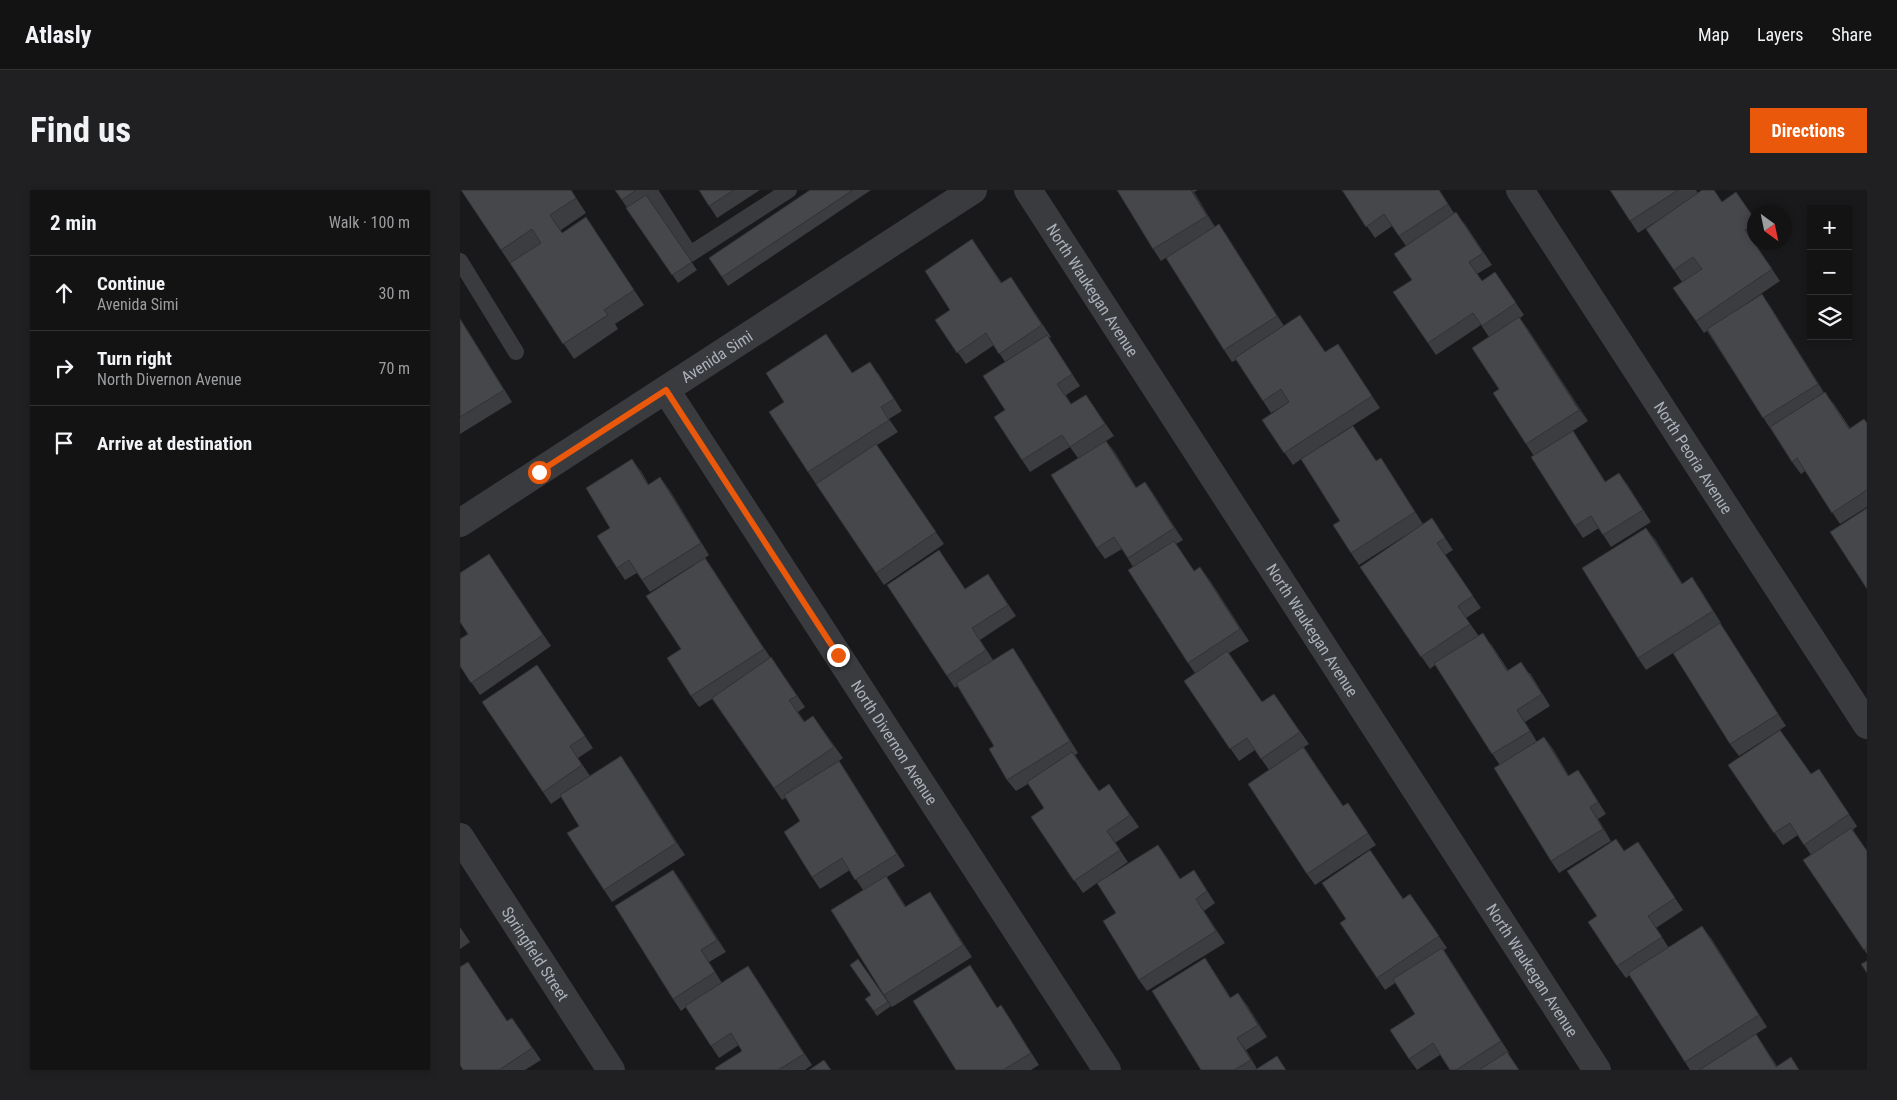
<!DOCTYPE html>
<meta charset="utf-8">
<style>
body{margin:0;font-family:"Roboto Condensed",sans-serif;background:#202022;color:#f1f3f6}
.controls{position:absolute;right:15px;top:15px;display:grid;overflow:hidden;border-radius:0px;box-shadow:0 2px 8px #0003}
.controls button{width:45px;height:45px;display:grid;place-items:center;padding:0;border:0;border-bottom:1px solid #323234;background:#131314;color:#f1f3f6;font:25px sans-serif}
.compass{position:absolute;left:1287px;top:15px;width:45px;height:45px;border-radius:50%;background:#131314;box-shadow:0 2px 8px #0003;rotate:147deg}
.stop{position:absolute;width:15px;height:15px;margin:-11px;border:4px solid #ea580c;border-radius:50%;background:#fff}
.stop.end{background:#ea580c;border-color:#fff;box-shadow:0 1px 5px #0008}
.list{margin:0;padding:0;list-style:none}
h2{display:flex;justify-content:space-between;align-items:center;height:65px;margin:0;padding:0 20px;font-size:21px}
h2 small{font-size:16px;font-weight:400;color:#9d9ea0}
.list li{display:grid;grid-template-columns:32px 1fr auto;gap:15px;align-items:center;box-sizing:border-box;height:75px;padding:0 20px;border-top:1px solid #323234}
.list b{display:block;font-size:19px;white-space:nowrap}
.list p{margin:0;font-size:16px;white-space:nowrap;color:#9d9ea0}
.list em{font-size:16px;font-style:normal;color:#9d9ea0}
.icon{flex:none;width:28px;height:28px;fill:none;stroke:currentColor;stroke-width:2;stroke-linecap:round;stroke-linejoin:round}
.map{position:relative;flex:none;width:1407px;height:880px;overflow:hidden;border-radius:0px}
header{display:flex;align-items:center;gap:30px;box-sizing:border-box;height:70px;padding:0 25px;background:#131314;border-bottom:1px solid #323234}
header strong{font-size:24px}
nav{display:flex;gap:28px;margin-inline-start:auto;font-size:18px}
.intro{display:flex;align-items:center;justify-content:space-between;box-sizing:border-box;height:120px;padding:0 30px}
h1{margin:0;font-size:35px}
.button{padding:12px 22px;border-radius:0px;background:#ea580c;color:#fff;font-size:18px;font-weight:700}
main{display:flex;gap:30px;padding:0 30px}
aside{flex:1;background:#131314;border-radius:0px;box-shadow:0 2px 8px #0003}
.map>svg:first-child{display:block}
.lines{fill:none;stroke-linecap:round;stroke-linejoin:round}
.lane{stroke:#3a3b3f;stroke-width:16}
.street{stroke:#3a3b3f;stroke-width:28}
.wall{fill:#3b3d40}
.shaded-wall{fill:#303234}
.building{fill:#45474b;stroke:#303234}
.route{stroke:#ea580c;stroke-width:6}
.labels{text-anchor:middle;stroke-width:4;stroke-linejoin:round;paint-order:stroke}
.street-label{font-size:16px;fill:#abb1ba;stroke:#131416}
</style>
<header>
<strong>Atlasly</strong>
<nav><a>Map</a><a>Layers</a><a>Share</a></nav>
</header>
<div class="intro"><h1>Find us</h1><a class="button">Directions</a></div>
<main>
<aside>
<h2>2 min<small>Walk · 100 m</small></h2>
<ul class="list">
<li><svg class="icon" aria-label="ahead" viewBox="0 0 24 24"><path d="M12 20V5M6 11l6-6 6 6"/></svg><div><b>Continue</b><p>Avenida Simi</p></div><em>30 m</em></li>
<li><svg class="icon" aria-label="right" viewBox="0 0 24 24"><path d="M7 20v-9h11M14 6l5 5-5 5"/></svg><div><b>Turn right</b><p>North Divernon Avenue</p></div><em>70 m</em></li>
<li><svg class="icon" aria-label="arrive" viewBox="0 0 24 24"><path d="M6 21V4h12l-3 4 3 4H6"/></svg><div><b>Arrive at destination</b></div></li>
</ul>
</aside>
<div class="map">
<svg width="1407" height="880" viewBox="0 0 1407 880">
<rect width="100%" height="100%" fill="#19191b"/>
<g class="lines">
<path class="lane" d="M189,0l41,64 99,-64
M0,71l56,91"/>
<g class="street">
<path id="s1" d="M568,0l569,880"/>
<path id="s2" d="M1060,0l347,535"/>
<path id="s3" d="M206,200l441,680"/>
<path id="s4" d="M0,333l513,-333"/>
<path id="s5" d="M0,647l151,233"/>
</g>
</g>
<path class="wall" d="M111,0l15,23 -25,17 1,3 24,-16 58,88 -29,19 3,5 -44,30 -73,-109z
M155,0h29l3,5h-1l51,75 -19,13z
M239,0h61l-43,28z
M350,0h61l-143,96 -19,-28z
M657,0h81l-4,2 21,35 4,-3 8,12 57,90 41,26 13,-8 42,64 -59,38 40,-8 15,23 5,-3 42,66 9,-6 21,32 -8,5 36,53 -15,10 12,17 13,9 17,26 22,3 20,33 -25,16 12,20 7,-5 9,12 16,27 9,-6 28,44 -8,5 13,22 -52,32 -8,-12 -52,-97 -64,-99 -5,4 -70,-102 59,-40 -60,38 -8,-12 -11,-32 -39,-62 -8,6 -31,-45 27,-18 -18,11 -35,-53 -4,2 -8,-12 -57,-93 -6,4 -8,-12z
M882,0h97l15,23 11,11 27,41 -15,9 5,7 13,-9 29,43 -4,3 68,103 -26,17 11,-7 32,50 22,3 24,38 -40,25 -12,-19 -16,10 -8,-12 -41,-70 -8,-12 -27,-55 -10,-52 -8,-12 -45,30 -43,-63 19,-12 -6,-34 -14,-20 -17,12z
M1150,0h86l2,3 24,9 32,16v24l26,39 -37,25h27l54,87 10,11 16,24 17,-5v84l-27,17 -35,-53 -4,3 -9,-12 -85,-131 -3,2 -31,-45 9,-6 -36,-53 14,-10 -22,14z
M512,49l30,44 9,-6 40,60 -2,1 31,48 -14,9 5,9 15,-9 28,41 -8,5 30,46 9,-5 38,58 -7,4 18,27 15,8 40,62 -20,12 33,49 12,-8 35,50 -5,3 39,59 5,-3 28,42 -61,40 -8,-11 -38,-104 -14,-20 -16,11 -55,-80 11,-8 -7,-10 -55,-96 -11,-18 -17,10 -8,-11 -19,-90 -8,-11 -40,25 -8,-12 -17,-50v-48l-11,-17 -28,19 -31,-44 15,-10z
M0,128l52,84 -52,32z
M366,144l26,39h26l24,38 -13,8 9,13 -21,13 67,99 -60,41 -68,-101 -8,-12z
M181,281l8,14 20,4 40,66 -4,3 65,99h1l34,50 -7,5 7,10 8,-6 30,42 -4,3 8,12 58,93 -18,11 19,30 24,-15 8,12 34,53 -80,50 -8,-12 -21,-105 -13,-20 -30,19 -8,-12 -12,-56 -14,-23 -4,2 -70,-101 -13,8 -8,-11 -10,-47 14,-85 -45,28 -13,-19 -12,7 -8,-12 -7,-40z
M1195,349l27,44 18,6 21,34 -75,47 -8,-12z
M29,364l62,92 -71,49 -20,-29z
M528,384l28,42 -36,24 13,20h28l57,93 -3,2 24,36 10,-7 30,43 -24,16 13,19 -19,13 57,-19 14,23 14,-9 21,33 -11,8 21,32 -78,48 -8,-11 -23,-67 -19,-30 -14,10 -52,-76 13,-9 -16,-24 -12,7 -9,-11 -13,-34 -37,-60 -2,2 -8,-12 18,-87z
M1260,433l66,103 -47,30 -9,-12z
M77,475l56,83 -15,10 12,18 39,-8 56,87 -73,47 -8,-12 -25,-64 -18,-29 -10,7 -69,-102z
M1268,575l83,9 8,-5 38,57 -4,4 14,21v103l-64,-94 8,-5 -13,-20 -15,10z
M1156,649l8,12 14,-9 45,68 -27,18 13,20 42,-10 56,89 -11,7 21,32 23,4h-110l-60,-95 -4,3 -9,-12 -20,-50z
M910,660l33,49 7,-5 37,54 -3,2 65,103 -1,1 11,16h-69l-10,-15 -23,15 -8,-11 6,-45 -20,-31 -10,7 -45,-67 6,-4z
M221,691l45,71 -17,10 13,21 34,-5 56,87 -7,5h-89l26,-19 -3,-6 -20,13 -33,-51 -5,4 -8,-12z
M0,737l10,15 -10,7z
M745,768l26,40 16,7 20,32 -21,13 11,19 29,1h-85z
M398,769l33,47 -14,10 -12,-17 6,-4z
M16,784l31,47 13,8 21,31 -16,10h-62z
M518,787l19,31 4,-3 8,12 30,48 -8,5h-75z"/>
<path class="shaded-wall" d="M731,0l3,2 21,35 -8,-11z
M759,34l8,12 58,92 -8,-12z
M1302,104l8,12 56,89 -8,-11z
M1059,127l9,12 60,92 -9,-11z
M0,128l5,8 47,76 -8,-12z
M1113,241l8,12 32,51 -8,-12z
M646,251l9,11 29,48 -8,-12z
M921,268l8,12 34,54 -8,-12z
M172,269l9,12 15,26 -8,-12z
M1159,283l8,11 24,38 -8,-12z
M200,287l9,12 40,66 -8,-12z
M685,292l8,11 30,47 -9,-12z
M1186,338l9,11 35,57 -8,-12z
M245,368l8,11 59,92 -8,-12z
M740,377l9,12 40,62 -9,-12z
M1232,387l8,12 21,34 -8,-12z
M1260,433l8,12 58,91 -8,-12z
M553,458l8,12 57,93 -8,-12z
M1057,520l8,12 13,21 -8,-12z
M1084,547l9,12 23,39 -8,-12z
M161,566l8,12 56,87 -9,-12z
M379,571l8,12 58,93 -8,-12z
M1118,580l8,11 20,33 -8,-12z
M1130,617l8,12 13,22 -8,-12z
M698,655l8,11 22,35 -8,-12z
M213,680l8,11 45,71 -9,-12z
M734,680l8,12 13,21 -8,-12z
M426,686l8,12 20,31 -9,-12z
M470,702l8,12 34,53 -9,-12z
M736,709l8,12 21,32 -9,-12z
M1242,736l9,12 56,89 -8,-12z
M982,758l8,12 59,93 -8,-12z
M745,768l8,12 25,40 -8,-12z
M510,775l8,12 27,43 -8,-12z
M288,776l8,12 56,87 -8,-11z
M778,803l9,12 20,32 -9,-12z
M541,815l8,12 30,48 -8,-12z
M777,848l9,12 12,20 -7,-10z"/>
<path class="building" d="M1,0h110l5,8 -26,17 12,18 24,-16 48,73 -30,20 4,5 -45,29 -53,-81 31,-20 -9,-14 -31,21z
M155,0h21l-14,10z
M239,0h35l-25,16z
M350,0h43l-131,87 -13,-19z
M657,0h74l16,26 -54,33z
M882,0h97l9,14 -49,32 -15,-22 -18,13z
M1150,0h68l-48,31z
M1242,0h12l8,12 14,-10 18,26v6l-9,6 27,39 -76,52 -23,-33 29,-19 -9,-12 -19,13 -28,-41z
M186,5l46,67 -20,13 -46,-67z
M996,22l27,41 -14,9 13,19 13,-9 21,31 -34,23 -9,-13 -45,30 -35,-51 19,-12 -18,-26z
M759,34l58,92 -53,34 -58,-92z
M512,49l29,44 10,-6 31,48 -43,29 -13,-21 -29,20 -22,-33 15,-10 -25,-39z
M1302,104l56,90 -55,34 -56,-89z
M840,125l25,37 13,-8 34,52 -88,57 -22,-33 27,-18 -8,-13 -18,12 -28,-43z
M1059,127l60,93 -53,34 -33,-51 6,-4 -27,-41z
M0,129l44,71 -44,27z
M366,144l26,39 18,-11 24,37 -13,8 8,13 -81,52 -39,-60 15,-10 -18,-29z
M587,145l25,39 -15,10 14,20 15,-9 19,29 -35,23 -8,-12 -40,25 -28,-43 11,-7 -22,-34z
M1365,202l24,37 15,-10 3,4v67l-35,23 -35,-55 -5,4 -22,-35z
M893,236l23,35 5,-3 34,54 -64,41 -18,-28 7,-4 -39,-62z
M1113,241l32,51 14,-9 24,37 -40,25 -12,-19 -16,10 -44,-69z
M646,251l30,47 9,-6 29,46 -46,30 -14,-21 -17,11 -46,-73z
M416,254l60,88 -60,41 -60,-89z
M172,269l16,26 12,-8 41,66 -59,37 -13,-20 -12,8 -20,-32 13,-8 -24,-40z
M1407,318v81l-37,-57z
M972,328l13,20 -8,5 36,53 -15,10 12,18 -49,33 -61,-90z
M1186,338l36,56 10,-7 21,34 -75,47 -56,-90z
M714,351l20,30 6,-4 40,62 -52,34 -60,-93z
M479,360l26,39 23,-15 20,31 -36,23 14,22 -39,26 -60,-91z
M29,364l54,81 -72,48 -11,-17v-27l8,-5 -8,-12v-49z
M245,368l59,91 -73,47 -24,-38 14,-9 -35,-53z
M1260,433l58,91 -48,30 -57,-91z
M1023,443l24,38 14,-9 21,32 -25,16 13,21 -38,23 -58,-91z
M553,458l57,93 -63,39 -18,-31 5,-3 -38,-63z
M767,461l35,51 12,-8 26,38 -39,27 -14,-21 -17,11 -46,-68z
M311,467l26,39 -8,4 15,22 9,-6 21,31 -60,41 -62,-90z
M77,475l48,71 -15,10 12,19 -39,27 -61,-90z
M1320,540l31,44 8,-5 30,45 -45,31 -14,-22 -16,10 -46,-68z
M1084,547l24,39 10,-6 20,32 -8,5 13,22 -52,32 -57,-93z
M843,557l40,59 5,-3 20,30 -61,41 -59,-90z
M612,562l27,39 10,-7 21,31 -23,16 13,19 -46,31 -43,-64 13,-9 -17,-26z
M161,566l55,87 -72,47 -37,-57 12,-7 -19,-31z
M379,571l58,93 -42,26 -13,-22 -30,19 -28,-45 16,-11 -16,-26z
M1391,638l16,23v97l-3,2 -61,-90z
M1156,649l8,12 14,-9 37,56 -27,18 14,21 -45,29 -29,-44 9,-6 -30,-45z
M698,655l22,34 14,-9 13,21 -11,8 20,32 -77,49 -36,-59 13,-8 -19,-30z
M910,660l33,49 7,-5 29,42 -62,42 -37,-55 6,-4 -24,-36z
M213,680l44,70 -16,10 14,22 -42,27 -58,-93z
M426,686l19,31 25,-15 33,53 -79,50 -53,-85z
M1242,736l57,89 -74,47 -57,-89z
M982,758l59,93 -45,29h-6l-17,-27 -24,16 -19,-29 25,-16 -22,-35z
M745,768l25,40 8,-5 20,32 -21,13 14,22 -17,10h-33l-49,-79z
M398,769l30,43 -14,9 -9,-12 6,-4 -21,-30z
M1407,771v12l-6,-9z
M8,772l39,59 5,-3 20,30 -33,22h-36l-3,-5v-98z
M510,775l27,43 4,-3 30,48 -28,17h-47l-43,-69z
M288,776l56,88 -26,16h-62l-1,-2 27,-17 -11,-18 -20,13 -26,-40z
M1296,844l20,33 15,-10 8,13h-100z
M1047,862l12,18h-40z
M817,866l9,14h-31z
M364,870l7,10h-22z"/>
<g class="lines">
<path class="route" d="M79,282l127,-82 172,265"/>
</g>
<g class="labels">
<g class="street-label">
<text dy="6" stroke="none"><textPath href="#s1" startOffset="119">North Waukegan Avenue</textPath></text>
<text dy="6" stroke="none"><textPath href="#s4" startOffset="306">Avenida Simi</textPath></text>
<text dy="6" stroke="none"><textPath href="#s2" startOffset="319">North Peoria Avenue</textPath></text>
<text dy="6" stroke="none"><textPath href="#s1" startOffset="524">North Waukegan Avenue</textPath></text>
<text dy="6" stroke="none"><textPath href="#s3" startOffset="420">North Divernon Avenue</textPath></text>
<text dy="6" stroke="none"><textPath href="#s5" startOffset="139">Springfield Street</textPath></text>
<text dy="6" stroke="none"><textPath href="#s1" startOffset="929">North Waukegan Avenue</textPath></text>
</g>
</g>
</svg>
<div class="controls">
<button>+</button>
<button>−</button>
<button><svg class="icon" aria-label="layers" viewBox="0 0 24 24"><path d="M12 4l9 5-9 5-9-5zM3 14l9 5 9-5"/></svg></button>
</div>
<svg class="compass" viewBox="-18 -18 36 36"><path d="M0-13l5 13h-10z" fill="#e53935"/><path d="M0 13l5-13h-10z" fill="#9d9ea0"/></svg>
<div class="stop" style="left:79px;top:282px"></div>
<div class="stop end" style="left:378px;top:465px"></div>
</div>
</main>
